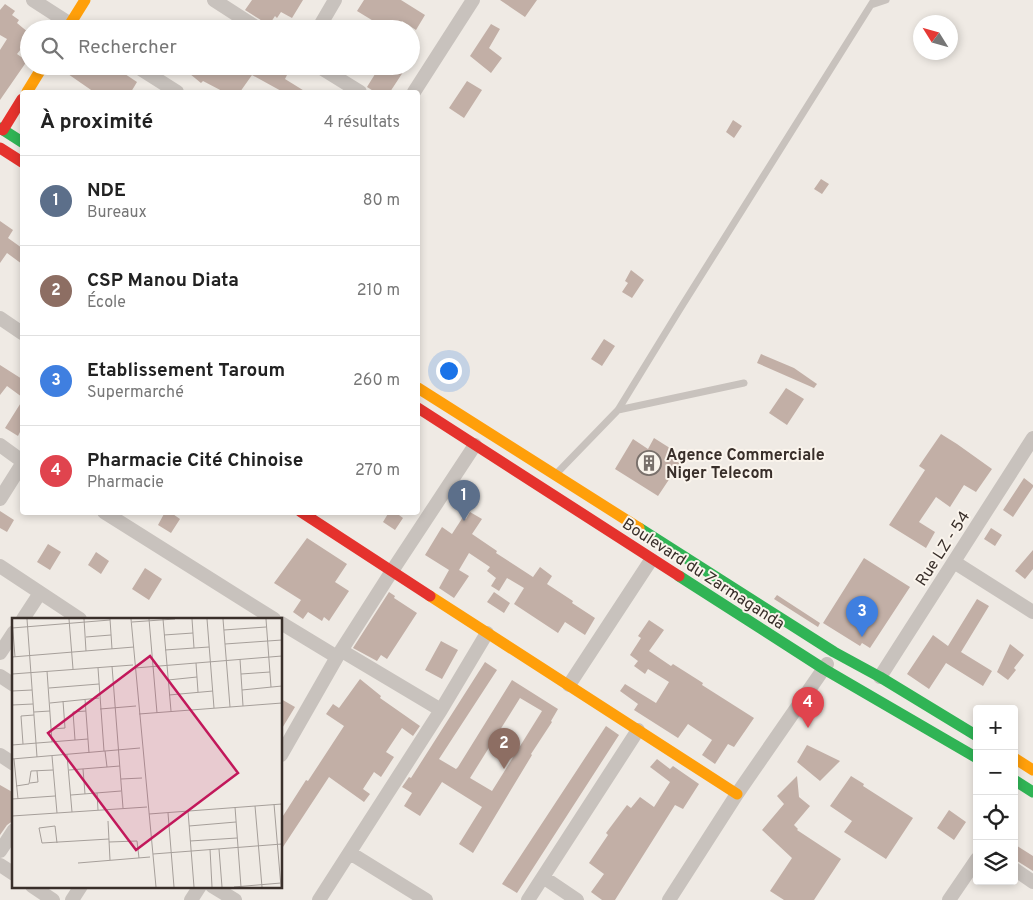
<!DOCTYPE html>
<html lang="fr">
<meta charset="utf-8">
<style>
body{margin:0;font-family:Overpass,sans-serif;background:#f2f2f2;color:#222}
.controls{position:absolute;right:15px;bottom:15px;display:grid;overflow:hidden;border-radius:5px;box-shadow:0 2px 8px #0003}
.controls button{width:45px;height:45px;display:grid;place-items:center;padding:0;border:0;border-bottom:1px solid #e0e0e0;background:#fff;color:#222;font:25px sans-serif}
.compass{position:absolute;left:913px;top:15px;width:45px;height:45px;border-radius:50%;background:#fff;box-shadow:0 2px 8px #0003;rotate:307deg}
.you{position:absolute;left:448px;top:370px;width:18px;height:18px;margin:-12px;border:4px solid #fff;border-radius:50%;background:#1a73e8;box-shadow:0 0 0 8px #1a73e833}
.badge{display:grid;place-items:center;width:32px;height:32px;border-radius:50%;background:#79706b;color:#fff;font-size:16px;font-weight:700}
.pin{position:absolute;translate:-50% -41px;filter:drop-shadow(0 1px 2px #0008)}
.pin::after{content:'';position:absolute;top:26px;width:18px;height:15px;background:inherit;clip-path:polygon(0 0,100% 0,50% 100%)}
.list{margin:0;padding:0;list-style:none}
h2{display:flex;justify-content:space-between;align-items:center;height:65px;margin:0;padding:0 20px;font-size:21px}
h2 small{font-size:16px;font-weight:400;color:#767676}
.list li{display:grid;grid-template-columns:32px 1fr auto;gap:15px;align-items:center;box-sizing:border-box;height:90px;padding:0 20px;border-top:1px solid #e0e0e0}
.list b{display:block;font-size:19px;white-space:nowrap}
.list p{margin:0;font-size:16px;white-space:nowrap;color:#767676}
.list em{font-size:16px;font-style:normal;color:#767676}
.icon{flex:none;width:28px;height:28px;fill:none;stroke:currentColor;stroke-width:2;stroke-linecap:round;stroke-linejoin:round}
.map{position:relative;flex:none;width:1033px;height:900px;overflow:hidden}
.search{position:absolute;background:#fff;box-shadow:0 2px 8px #0003;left:20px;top:20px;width:400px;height:55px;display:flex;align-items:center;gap:12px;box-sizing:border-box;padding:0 18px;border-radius:28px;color:#767676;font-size:19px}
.panel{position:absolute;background:#fff;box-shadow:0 2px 8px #0003;left:20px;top:90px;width:400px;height:425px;border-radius:5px}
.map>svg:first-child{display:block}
.building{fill:#c2afa6;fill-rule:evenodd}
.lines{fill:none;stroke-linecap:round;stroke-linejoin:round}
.lane{stroke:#c8c2bd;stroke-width:7}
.street{stroke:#c8c2bd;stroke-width:14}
.fast{stroke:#30b455;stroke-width:11}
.slow{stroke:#ff9f0a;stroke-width:11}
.jam{stroke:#e5322d;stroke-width:11}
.labels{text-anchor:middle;stroke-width:4;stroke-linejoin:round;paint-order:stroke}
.poi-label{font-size:16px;font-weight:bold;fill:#392f2a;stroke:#faf4ec;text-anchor:start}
.street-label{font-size:16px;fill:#392f2a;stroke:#faf4ec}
.inset-road{fill:none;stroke:#a69f9a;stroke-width:1}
.view{fill:#c2185b;fill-opacity:0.15;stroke:#c2185b;stroke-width:2.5}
.inset-edge{fill:none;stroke:#392f2a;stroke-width:2.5}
</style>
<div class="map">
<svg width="1033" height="900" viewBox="0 0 1033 900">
<rect width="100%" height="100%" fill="#efeae4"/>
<path class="building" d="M252,0h51l-11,18 -11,-6 -4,6 -2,-2 -8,12 -3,-6 -19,-12z
M364,0h37l24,15 -9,15 -14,-9 -5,8h-20l3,-4 -23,-14z
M500,0h37l-12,17z
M5,4l10,7 -3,4 7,5 -2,3 12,10v6l-12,15 10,7 -27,39v-50l7,-11 -7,-4v-25z
M491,24l9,5 -11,19 13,10 -11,15 -21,-17z
M74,66h39l24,16 -6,10h-37l-26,-18z
M196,66h85l8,5 -4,8 21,13h-23l-31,-17 -12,17h-16l-21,-11 -2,2 -11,-9z
M380,66h27l-17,26h-15l-8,-5z
M467,81l15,9 -18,28 -15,-10z
M733,120l9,6 -8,12 -8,-6z
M821,179l8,5 -7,10 -8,-5z
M0,221l13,9 -5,8 14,10v16l-15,-11 -7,10z
M631,270l13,10 -12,18 -10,-6 6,-9 -3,-2z
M604,339l11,7 -13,20 -11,-7z
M761,354l33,14 23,16 -3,4 -57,-25z
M0,365l22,14v18l-15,-11 -7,9z
M786,388l18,11 -17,26 -18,-12z
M22,401v27l-4,8 -13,-8z
M941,434l16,10 35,25 -16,23 -12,-7 -14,22 -14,-10 -17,25 16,10 -9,16 -37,-23 36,-55 -6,-4z
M654,438l30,19 -26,39 -43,-27 18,-30 15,10z
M1024,478l9,7v2l-20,30 -10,-7z
M0,511l14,9 -7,12 -7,-4z
M165,512h5l10,7 -9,14 -13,-8z
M389,512h6l8,6 -8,12 -12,-8z
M470,512l12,7 -10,15 25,17 -1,2 37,24 7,-10 12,9 -5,8 26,17 -1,2 23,15 -10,17 -20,-13 -7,11 -44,-29 10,-16 -17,-10 -8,13 -8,-5 5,-8 -9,-7 3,-4 -21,-14 -10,17 10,6 -15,22 -15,-10 10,-18 -24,-15 17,-28 10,7 11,-17 3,2z
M991,528l11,7 -7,11 -11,-7z
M307,538l40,26 -12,18 14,9 -20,30 -5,-4 -2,4 -14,-9 -5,7 -10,-7 8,-12 -27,-17z
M48,544l13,8 -11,18 -13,-8z
M1033,550v19l-8,10 -10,-8z
M96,552l13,9 -8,13 -13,-9z
M864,558l46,29 -40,61 -8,-5 -2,3 -37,-23z
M145,568l17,11 -13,21 -17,-11z
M389,592l6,4 -1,2 23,15 -30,46 -6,-4 -4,6 -24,-13z
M494,592l16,11 -6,10 -17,-11z
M777,595l43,28 -2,4 -44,-28z
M977,599l12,7 -28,46 31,19 -9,15 -37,-23 -17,26 -22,-15 26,-39 15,11z
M649,620l15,10 -15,21 22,15 2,-2 30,19 -1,2 52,33 -20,29 -6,-3 -13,20 -13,-9 10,-15 -24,-16 -10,14 -44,-28 4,-6 -18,-13 5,-7 31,19 13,-21 -21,-13 -3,5 -11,-8 4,-5 -8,-6 11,-17 -3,-2z
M441,641l17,9 -16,29 -17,-9z
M1010,644l14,11 -10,13 2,2 -8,10 -11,-8z
M485,662l12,8 -58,89 17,10 2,-2 54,-87 46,29 -7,12 1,1 -21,32 1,1 -59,98 -14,-9 23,-37 -40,-25 -22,34 -16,-10 8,-13 -10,-6 7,-10 2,1zM520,698l22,13 -50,80 -22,-13z
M360,679l21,17 -1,2 40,28 -7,10 -11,-8 -16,24 8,5 -13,20 -7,-5 -11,17 7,5 -6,8 -35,-25 -48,73v-31l25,-39 2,1 36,-55 -18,-12 7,-10 6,4z
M281,699l14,8 -14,23z
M606,726l13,9 -102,158 -15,-9z
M807,745l33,16 -20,20 -23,-19z
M657,759l13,10 3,-3 26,18 -16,25 -8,-4 -60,95h-13l-11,-8 13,-18 -15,-11 19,-28 -2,-2 21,-28 4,3 9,-11 14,10 16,-25 -20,-15z
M797,776l2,21 11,9 -16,19 4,4 -1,1 44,29 -27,41h-30l-14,-9 22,-33 -30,-28 22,-26 -7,-8z
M851,776l13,8 -1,2 50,32 -27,41 -42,-27 8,-11 -22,-15z
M0,785l14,8v27l-7,5 -7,10z
M949,810l17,12 -12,18 -17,-12z
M1014,844l19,12v15l-19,-12z"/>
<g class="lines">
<path class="lane" d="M871,5l15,-5
M618,410l126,-27
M556,474l62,-64 62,-101 194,-309"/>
<path class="street" d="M33,0l45,29
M214,0l45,29
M318,29l17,-29
M136,66l41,26
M318,66l42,26
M414,92l59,-92
M0,318l22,15
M0,445l22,16
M0,499l22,-35
M104,512l170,107
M954,562l79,50
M0,566l80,53
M23,619l17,-26
M281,623l56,34
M342,651l99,59
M0,653l14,-21
M0,676l14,9
M880,677l153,-239
M569,685l82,-125
M0,755l14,9
M281,755l56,-98 55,-86 83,-126
M0,851l14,-21
M350,853l76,47
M0,865l14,9
M1014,869l19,13
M543,877l34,23
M32,886l21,14
M212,886l23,14
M72,900l9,-14
M191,900l9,-14
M319,900l122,-190 46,-77
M528,900l110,-170
M669,900l68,-106 90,-130
M949,900l28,-41"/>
<path class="fast" d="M0,128l22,14
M639,528l195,124 46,25 97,59
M679,576l145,93 153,89
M1014,780l19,12"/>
<path class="slow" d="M67,29l18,-29
M27,92l16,-26
M418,388l221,140
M430,596l307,198
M1014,758l19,12"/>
<path class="jam" d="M3,130l19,-31
M0,148l22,14
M418,408l261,168
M301,512l129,84"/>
</g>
<defs>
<symbol id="building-ring" viewBox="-11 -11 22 22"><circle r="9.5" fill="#faf4ec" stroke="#79706b" stroke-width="1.5"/><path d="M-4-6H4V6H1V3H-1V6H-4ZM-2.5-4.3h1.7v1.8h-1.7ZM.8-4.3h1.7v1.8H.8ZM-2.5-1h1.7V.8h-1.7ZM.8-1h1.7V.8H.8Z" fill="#79706b"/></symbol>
</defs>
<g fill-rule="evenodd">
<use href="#building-ring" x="635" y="449" width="28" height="28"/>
</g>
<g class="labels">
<g class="poi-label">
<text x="666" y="460">Agence Commerciale<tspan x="666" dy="18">Niger Telecom</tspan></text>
</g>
<g class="street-label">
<text transform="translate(942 548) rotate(-57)" y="6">Rue LZ - 54</text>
<text transform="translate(704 573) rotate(33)" y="6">Boulevard du Zarmaganda</text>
</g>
</g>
<g transform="translate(12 618)">
<rect width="270" height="270" fill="#efeae4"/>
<path class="inset-road" d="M0,1l3,38M15,1l10,138M57,1l4,50M72,1l2,32M98,1l2,30M119,1l25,268M137,1l8,94M151,1l8,92M180,1l2,29M195,1l7,89M211,1l7,88M254,1l5,68M120,4l43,-3M0,10l98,-8M212,12l42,-3M152,17l29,-2M74,19l25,-2M213,26l57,-4M153,32l44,-3M0,39l122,-10M228,41l3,47M184,45l2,29M100,48l11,142M86,50l6,83M123,50l147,-12M35,53l5,71M0,56l121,-9M229,56l29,-2M156,62l29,-3M37,70l50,-4M230,72l40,-4M0,73l20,-1M157,77l44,-4M73,81l4,54M38,85l49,-5M0,87l21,-1M88,91l36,-3M22,94l16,-1M127,96l143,-11M40,111l13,-1 -2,-27M63,122l-2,-28 13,-1M11,126l-2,-28 13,-1M0,127l76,-6M93,133l2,16M55,137l5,57M40,138l5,57M0,141l128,-11M2,141l4,40M71,151l2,25M57,152l51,-4M109,161l21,-1M18,165l8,-1 -1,-11M4,168l13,-2 2,-13 22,-1M85,175l1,17M59,177l50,-4M0,181l43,-3M262,186l7,83M243,188l7,81M223,189l6,80M176,193l6,76M156,195l6,74M137,196l133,-10M0,198l135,-9M96,203l2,39M177,208l47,-4M178,223l47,-3M97,224l28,-1 2,17M45,225l-2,-17 -16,2 3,15 67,-4M198,231l2,38M207,231l3,38M141,236l129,-10M66,245l72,-6M222,269l47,-4"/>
<path class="view" d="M138,38l88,117 -102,77 -88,-117z"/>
<rect width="270" height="270" class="inset-edge"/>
</g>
</svg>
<div class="controls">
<button>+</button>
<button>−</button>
<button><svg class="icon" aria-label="locate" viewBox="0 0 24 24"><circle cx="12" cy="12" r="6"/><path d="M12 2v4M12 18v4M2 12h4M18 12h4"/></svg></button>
<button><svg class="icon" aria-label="layers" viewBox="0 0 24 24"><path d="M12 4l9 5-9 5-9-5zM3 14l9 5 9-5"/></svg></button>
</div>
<svg class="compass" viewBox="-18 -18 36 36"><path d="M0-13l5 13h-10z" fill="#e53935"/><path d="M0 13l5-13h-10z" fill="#767676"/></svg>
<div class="you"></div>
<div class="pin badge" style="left:464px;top:521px;background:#5c6f8a">1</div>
<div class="pin badge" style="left:504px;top:769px;background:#8d6e63">2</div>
<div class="pin badge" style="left:862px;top:637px;background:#3f7fe0">3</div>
<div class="pin badge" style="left:808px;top:728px;background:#e0444e">4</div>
<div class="search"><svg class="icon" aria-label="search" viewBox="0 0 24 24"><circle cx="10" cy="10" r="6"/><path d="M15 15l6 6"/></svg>Rechercher</div>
<section class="panel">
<h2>À proximité<small>4 résultats</small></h2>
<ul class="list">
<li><span class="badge" style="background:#5c6f8a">1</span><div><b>NDE</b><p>Bureaux</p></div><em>80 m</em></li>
<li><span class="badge" style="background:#8d6e63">2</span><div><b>CSP Manou Diata</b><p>École</p></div><em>210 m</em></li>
<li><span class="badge" style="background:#3f7fe0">3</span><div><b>Etablissement Taroum</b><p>Supermarché</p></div><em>260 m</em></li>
<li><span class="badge" style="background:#e0444e">4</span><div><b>Pharmacie Cité Chinoise</b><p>Pharmacie</p></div><em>270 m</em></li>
</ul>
</section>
</div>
